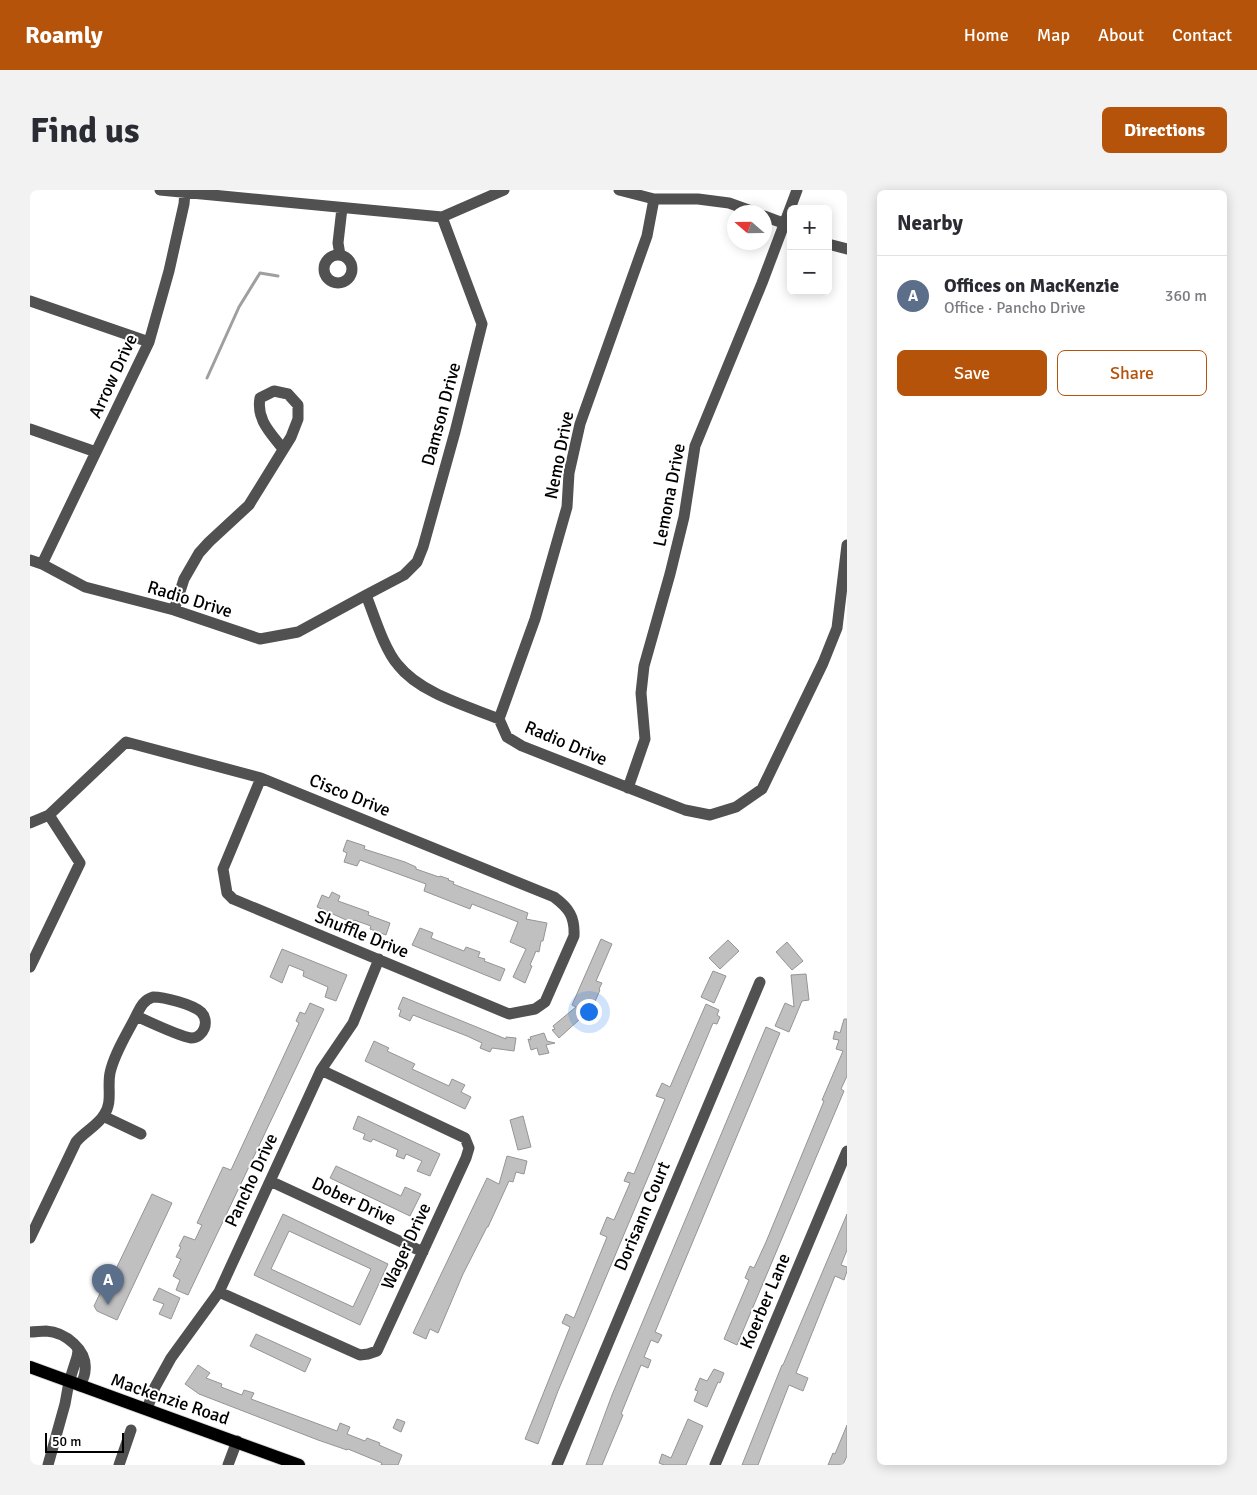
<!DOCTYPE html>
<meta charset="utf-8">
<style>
body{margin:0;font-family:Signika,sans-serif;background:#f2f2f3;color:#2b2b33}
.controls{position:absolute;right:15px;top:15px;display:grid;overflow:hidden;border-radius:8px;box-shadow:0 2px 12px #0003}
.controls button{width:45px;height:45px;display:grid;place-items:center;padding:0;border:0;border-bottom:1px solid #e1e1e2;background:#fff;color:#2b2b33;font:25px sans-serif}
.compass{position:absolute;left:697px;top:15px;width:45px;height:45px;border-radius:50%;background:#fff;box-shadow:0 2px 12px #0003;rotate:290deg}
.scale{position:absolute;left:15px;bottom:12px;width:79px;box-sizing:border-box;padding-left:5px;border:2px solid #000;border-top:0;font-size:14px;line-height:18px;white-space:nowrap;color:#000;-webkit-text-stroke:4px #fff;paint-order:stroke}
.you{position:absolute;left:558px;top:821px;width:18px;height:18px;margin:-12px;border:4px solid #fff;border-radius:50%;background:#1a73e8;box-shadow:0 0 0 8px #1a73e833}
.badge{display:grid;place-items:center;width:32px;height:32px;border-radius:50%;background:#b45309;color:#fff;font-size:16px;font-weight:700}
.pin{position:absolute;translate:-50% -41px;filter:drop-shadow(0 1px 2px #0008)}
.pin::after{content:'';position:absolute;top:26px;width:18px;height:15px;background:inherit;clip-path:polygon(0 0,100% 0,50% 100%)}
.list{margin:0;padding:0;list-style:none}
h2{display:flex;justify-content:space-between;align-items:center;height:65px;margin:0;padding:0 20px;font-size:21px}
h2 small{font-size:16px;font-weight:400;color:#7c7c81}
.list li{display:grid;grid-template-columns:32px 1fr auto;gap:15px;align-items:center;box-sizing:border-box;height:80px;padding:0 20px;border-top:1px solid #e1e1e2}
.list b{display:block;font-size:19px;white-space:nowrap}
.list p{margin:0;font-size:16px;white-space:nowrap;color:#7c7c81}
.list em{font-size:16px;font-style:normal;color:#7c7c81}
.actions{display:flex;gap:10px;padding:15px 20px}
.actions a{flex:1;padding:11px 0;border:1px solid #b45309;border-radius:8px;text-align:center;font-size:18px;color:#b45309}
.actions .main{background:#b45309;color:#fff}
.map{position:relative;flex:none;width:817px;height:1275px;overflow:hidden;border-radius:8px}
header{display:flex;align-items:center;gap:30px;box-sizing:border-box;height:70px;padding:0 25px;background:#b45309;color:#fff}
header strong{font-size:24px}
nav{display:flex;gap:28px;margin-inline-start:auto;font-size:18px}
.intro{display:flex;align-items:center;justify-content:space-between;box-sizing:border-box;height:120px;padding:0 30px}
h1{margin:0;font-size:35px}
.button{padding:12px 22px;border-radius:8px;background:#b45309;color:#fff;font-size:18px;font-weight:700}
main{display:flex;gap:30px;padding:0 30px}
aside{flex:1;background:#fff;border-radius:8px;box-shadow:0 2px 12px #0003}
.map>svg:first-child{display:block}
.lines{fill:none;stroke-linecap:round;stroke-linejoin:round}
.stream{stroke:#9f9f9f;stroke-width:3}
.building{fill:#c0c0c0;stroke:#959595;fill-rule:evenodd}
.major-casing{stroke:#dbdbdb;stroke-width:14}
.minor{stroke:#515151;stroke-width:11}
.major{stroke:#000;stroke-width:12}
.labels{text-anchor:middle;stroke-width:4;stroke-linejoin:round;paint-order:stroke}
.street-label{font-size:18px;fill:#000;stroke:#fff}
</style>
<header>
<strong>Roamly</strong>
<nav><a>Home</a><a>Map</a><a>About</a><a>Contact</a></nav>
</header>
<div class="intro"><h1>Find us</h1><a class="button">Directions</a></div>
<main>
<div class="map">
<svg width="817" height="1275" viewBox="0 0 817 1275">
<rect width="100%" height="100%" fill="#fff"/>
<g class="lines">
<path class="stream" d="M177,188l32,-71 21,-34 18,3"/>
</g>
<path class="building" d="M317,650l18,6 -1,3 41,13 11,5v2l23,8 1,-1 9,3 -1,1 6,2 -1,2 75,29 -2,6 21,4 -4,18h-2l-2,11 -3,-1 -6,14 2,1 -7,17 -12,-6 13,-28 -16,-7 8,-20 -46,-18 -2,5 -46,-18 2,-7 -66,-24 -3,6 -13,-4 3,-9 -4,-2z
M302,702l8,4 -2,5 31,11 -1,3 22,8 -4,12 -16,-6 1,-3 -17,-6 -1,3 -36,-16 5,-12 7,3z
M390,738l13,5 -2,5 33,13 2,-4 14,5 -2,5 7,2 -1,2 21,8 -5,12 -88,-36z
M571,749l11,5 -16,37 6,2 -3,6 1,1 -14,32 -6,-3 -21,19 -7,-8 3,-1 -2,-3 23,-19 -4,-2z
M698,750l11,11 -19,18 -11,-11z
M757,752l16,19 -11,9 -16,-18z
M252,759l65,26 -11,26 -11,-4 3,-10 -25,-11 1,-5 -15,-6 -7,18 -12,-6z
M683,781l13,5 -12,27 -13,-6z
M776,784l3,26 -7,1 -13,31 -14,-6 10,-23 9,4 -3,-32z
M373,807l103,42v-2l10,1 -2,13 -22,-3 -2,4 -10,-4 2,-5 -15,-7 -54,-21 -3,6 -11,-5 2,-6 -3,-1z
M280,813l14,6 -136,286 -12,-5 4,-10 -7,-4 8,-17 -5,-2 5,-10 -2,-1 5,-10 11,4 7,-15 -5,-2 26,-56 8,3 68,-147 -3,-2 4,-9 5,2z
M676,814l13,6 -2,5 3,2 -3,7 -4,-1 -155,368 -20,53 -13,-5 45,-112 -8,-4 4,-9 8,4 33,-81 -7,-3 7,-17 7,3 16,-37 -6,-2 4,-9 6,2 31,-75 -9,-3 6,-13 8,4z
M814,829h3v57l-6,13 3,2 -107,254 -13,-6 25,-59 -4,-2 5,-12 4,2 12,-26 58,-141 -2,-1 21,-49 -7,-2 3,-9 -6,-1 2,-8 5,2z
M736,837l14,6 -125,299 7,3 -4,8 -7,-3 -7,17 7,3 -3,8 -7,-3 -20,49 2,1 -21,50h-16l26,-70z
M514,843l3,8 8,2 -9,2 3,8 -10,2 -2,-7 -6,2 -3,-11 3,1 -1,-3z
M344,851l15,7 -2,3 28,13 -3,5 37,17 3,-7 13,6 -4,7 10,5 -6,12 -100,-48z
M328,926l82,38 -10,22 -13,-5 5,-10 -16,-7 -2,5 -8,-3 2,-6 -25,-11 -2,3 -8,-3 2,-5 -12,-5z
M493,926l8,31 -13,3 -8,-30z
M477,966l20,5 -3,13 -8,-2 -3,10 -4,-1 -21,46h-1l-24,47 -25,59 -8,-4 -4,10 -13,-6 74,-155 12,6z
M306,976l65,30 4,-9 16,7 -11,22 -80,-38z
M122,1004l20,9 -55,117 -20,-9 -3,-5 17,-36 4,1z
M253,1024l105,50 -28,61 -106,-50zM259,1041l82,38 -18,38 -82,-38z
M817,1024v36l-6,15 6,2v4l-3,9 -9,-4 -39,97 12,5 -5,13 -14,-6 -31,80h-16l40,-100h1l3,-7z
M129,1098l21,10 -9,21 -12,-5 5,-10 -11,-4z
M226,1144l55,25 -6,13 -55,-26z
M168,1175l12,8 -4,5 16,6 -1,3 21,8 2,-5 10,3 -3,6 86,32 3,-8 10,4 -3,7 18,7 2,-3 13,5 -1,2 23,10 -4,10h-17l1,-2 -34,-14 -1,1 -29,-10 -119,-46 -14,-10z
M684,1179l10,4 -4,10 -2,-1 -11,25 -13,-6 4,-10 -3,-1 5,-12 7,3z
M367,1229l8,3 -4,10 -8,-4z
M658,1229l15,7 -17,39h-22l-5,-2 3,-9 9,4z
M817,1235v31l-4,9h-15l5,-12 2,1z"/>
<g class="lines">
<defs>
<path id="major" d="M0,1177l269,98"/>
</defs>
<use href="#major" class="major-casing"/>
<path class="minor" d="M130,0l282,27 62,-27
M589,0l35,9h44l31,4 25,9
M734,26l27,10
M798,54l19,5
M310,65l-2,-12 4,-35
M294 79a14 14 0 1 1 28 0a14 14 0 1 1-28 0Z
M0,111l119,41
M0,239l66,23
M0,370l12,4 43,23 89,23 86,29 38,-7 68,-37c8,20 18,54 32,70 22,28 69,41 101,54l8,18 15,9 163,64 25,5 26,-8 26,-18 61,-126 14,-35 10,-83
M12,374l107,-222 20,-71 15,-67 1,-12
M336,405l38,-20 13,-13 6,-15 32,-115 27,-108 -40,-107
M144,420l10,-31 15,-26 10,-11 40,-37 42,-68 7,-18v-14l-10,-11 -14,-3 -14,7c-4,22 11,35 23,51
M469,529l36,-100 32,-112 2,-34 11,-49 67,-188 7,-37
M598,598l17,-49 -4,-46 3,-27 26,-92 14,-57 11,-71 67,-163 35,-93
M0,633l19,-8 77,-73 135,36 293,119c15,11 21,20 20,39l-29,66 -10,7 -26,5 -276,-115 -6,-6 -4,-24 38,-91
M0,777l50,-104 -31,-48
M123,807c11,0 39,7 48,15 9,9 3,26 -10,26 -10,-1 -44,-17 -55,-22 4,-8 7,-16 17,-19z
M73,926l38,18
M240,991l153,71
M0,1048l46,-96c8,-10 21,-16 28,-27 9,-13 3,-27 6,-42 4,-19 17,-39 26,-57
M189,1102l141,63 8,-1 9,-3 89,-193 3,-10 -4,-10 -144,-68
M0,1142c5,0 11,-1 16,-1 19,1 42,19 39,40 0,5 -3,10 -5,15
M117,1219l8,-22 16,-29 48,-66 102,-222 32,-47 26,-64
M18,1275l17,-61 4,-22 8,-25 1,-6 -1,-4
M89,1275l12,-35
M198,1275l9,-24
M527,1275l203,-483
M685,1275l132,-314"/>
<use href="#major" class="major"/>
</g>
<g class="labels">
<g class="street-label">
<text transform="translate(83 186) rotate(-65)" y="6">Arrow Drive</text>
<text transform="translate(411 224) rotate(-75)" y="6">Damson Drive</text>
<text transform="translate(529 265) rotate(-79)" y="6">Nemo Drive</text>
<text transform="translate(639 305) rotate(-79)" y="6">Lemona Drive</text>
<text transform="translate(160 409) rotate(17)" y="6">Radio Drive</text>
<text transform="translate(536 553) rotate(23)" y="6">Radio Drive</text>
<text transform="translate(320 605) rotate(22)" y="6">Cisco Drive</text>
<text transform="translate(332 744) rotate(22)" y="6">Shuffle Drive</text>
<text transform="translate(221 990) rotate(-65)" y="6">Pancho Drive</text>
<text transform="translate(324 1011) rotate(25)" y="6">Dober Drive</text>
<text transform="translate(612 1026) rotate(-67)" y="6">Dorisann Court</text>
<text transform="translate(376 1056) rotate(-65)" y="6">Wager Drive</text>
<text transform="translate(735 1111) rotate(-67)" y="6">Koerber Lane</text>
<text transform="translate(140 1209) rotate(19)" y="6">Mackenzie Road</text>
</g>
</g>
</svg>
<div class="controls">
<button>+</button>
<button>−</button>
</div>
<svg class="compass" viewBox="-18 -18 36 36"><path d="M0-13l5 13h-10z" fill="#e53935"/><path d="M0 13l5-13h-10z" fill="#7c7c81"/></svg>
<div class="scale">50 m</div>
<div class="you"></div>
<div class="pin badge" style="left:78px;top:1115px;background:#5c6f8a">A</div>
</div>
<aside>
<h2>Nearby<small></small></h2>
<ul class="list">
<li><span class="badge" style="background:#5c6f8a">A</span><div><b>Offices on MacKenzie</b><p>Office · Pancho Drive</p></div><em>360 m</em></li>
</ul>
<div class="actions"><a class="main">Save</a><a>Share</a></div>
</aside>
</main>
